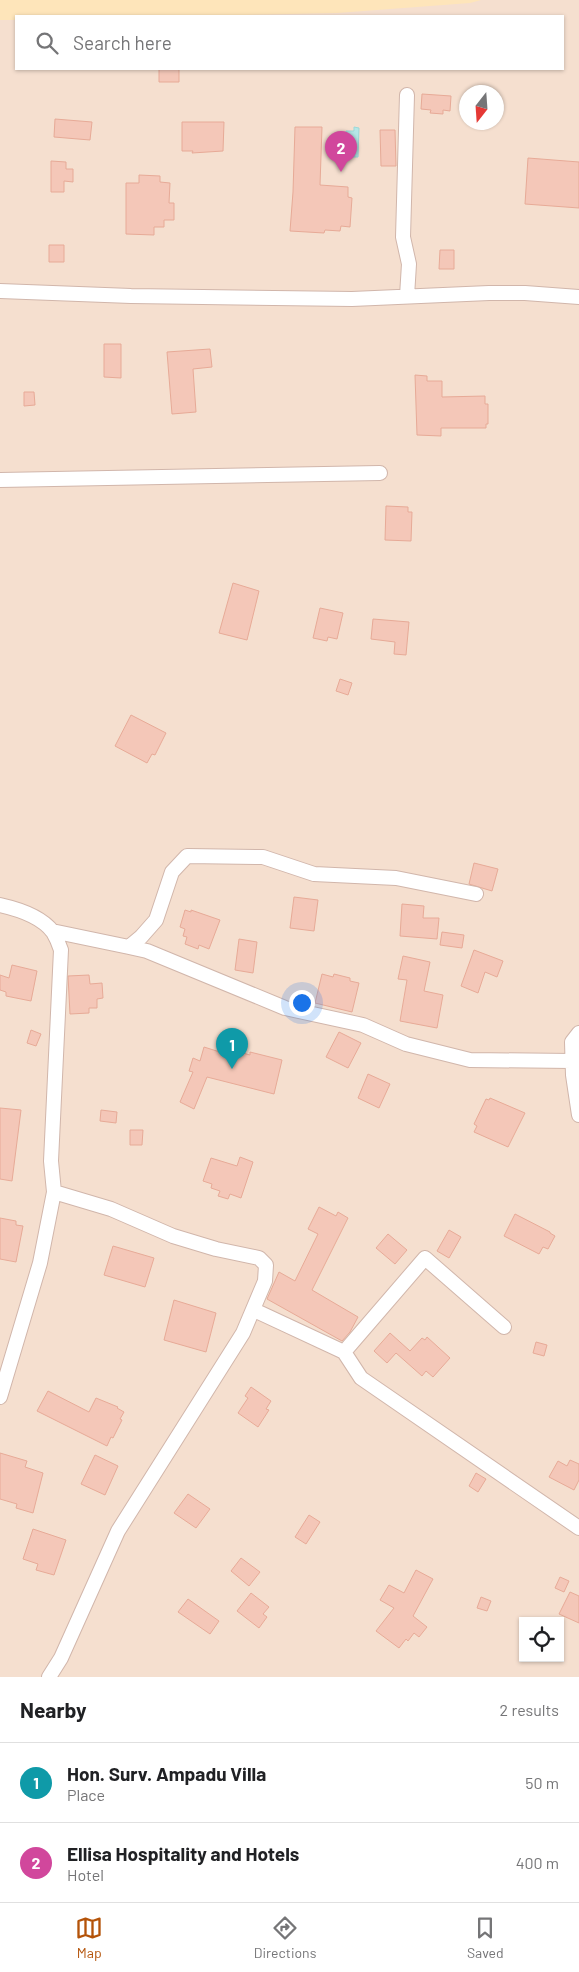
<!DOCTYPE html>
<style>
body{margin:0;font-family:Barlow,sans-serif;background:#f2f2f2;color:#202124}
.controls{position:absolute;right:15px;bottom:15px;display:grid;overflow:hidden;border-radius:0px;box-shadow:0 1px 4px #0004}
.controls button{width:45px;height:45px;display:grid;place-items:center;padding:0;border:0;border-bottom:1px solid #e0e0e0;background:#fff;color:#202124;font:25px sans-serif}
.compass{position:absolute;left:459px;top:85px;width:45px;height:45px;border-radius:50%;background:#fff;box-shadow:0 1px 4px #0004;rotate:197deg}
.you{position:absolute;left:301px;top:1002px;width:18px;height:18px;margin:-12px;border:4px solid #fff;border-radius:50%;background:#1a73e8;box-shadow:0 0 0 8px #1a73e833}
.badge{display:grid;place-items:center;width:32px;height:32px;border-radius:50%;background:#b45309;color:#fff;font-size:16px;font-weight:700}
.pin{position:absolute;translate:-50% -41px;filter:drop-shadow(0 1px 2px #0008)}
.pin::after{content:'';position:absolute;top:26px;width:18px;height:15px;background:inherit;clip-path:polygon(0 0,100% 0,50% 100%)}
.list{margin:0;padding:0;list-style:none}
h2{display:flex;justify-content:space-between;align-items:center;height:65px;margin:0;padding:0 20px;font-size:21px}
h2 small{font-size:16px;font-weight:400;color:#757577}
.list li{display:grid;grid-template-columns:32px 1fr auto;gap:15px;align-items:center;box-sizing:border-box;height:80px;padding:0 20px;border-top:1px solid #e0e0e0}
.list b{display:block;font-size:19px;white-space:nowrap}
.list p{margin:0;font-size:16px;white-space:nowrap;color:#757577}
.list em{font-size:16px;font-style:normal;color:#757577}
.icon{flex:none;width:28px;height:28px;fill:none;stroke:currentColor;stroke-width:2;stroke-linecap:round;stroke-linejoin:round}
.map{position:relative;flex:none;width:579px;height:1677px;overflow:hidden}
.search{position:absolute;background:#fff;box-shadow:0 1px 4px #0004;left:15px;right:15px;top:15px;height:55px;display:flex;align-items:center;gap:12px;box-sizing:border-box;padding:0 18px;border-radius:0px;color:#757577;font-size:19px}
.sheet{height:225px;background:#fff}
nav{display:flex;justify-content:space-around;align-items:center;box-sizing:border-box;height:70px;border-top:1px solid #e0e0e0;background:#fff;font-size:14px;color:#757577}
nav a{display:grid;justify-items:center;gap:2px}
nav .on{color:#b45309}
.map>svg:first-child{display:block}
.residential{fill:#f5dfcf;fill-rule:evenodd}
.sand{fill:#fee5ba}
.water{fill:#b5e7e7;stroke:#9bd9d9}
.building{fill:#f4c7b8;stroke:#e7aa97}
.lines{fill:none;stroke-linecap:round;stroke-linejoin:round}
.minor-casing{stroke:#d1b6ab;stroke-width:16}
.minor{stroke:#fff;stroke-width:14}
</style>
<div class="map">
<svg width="579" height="1677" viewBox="0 0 579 1677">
<rect width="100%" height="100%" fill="#fdeee1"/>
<path class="residential" d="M0,0h579v1677h-579zM16,16h547v53h-547zM466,92h30v30h-30zM523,1621h37v37h-37z"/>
<path class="sand" d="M0,0h481l-11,3 -133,10 -142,3h-179v4h-16z"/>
<path class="water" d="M354,127l5,1 -1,29h-13l1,-26h8z"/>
<path class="building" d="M159,69h20v13h-20z
M422,94l29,2 -1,15 -7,-1v4l-13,-1 1,-3 -10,-1z
M55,119l37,3 -2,18 -36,-3z
M182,122h42l-1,29 -31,2 1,-2h-11z
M295,127h27l-2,58 28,2v10l4,1 -2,29 -9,-1 -1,5 -15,-1 -1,3 -34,-2 3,-39z
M380,130h15l1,36h-15z
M528,158l51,4v46l-54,-4z
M51,161l15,1v7h7v13l-9,-1v11h-13z
M139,175l21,1v6l10,1 -1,20h5v17h-10v7h-10v8l-28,-1v-51h13z
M49,245h15v17h-15z
M440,250h14v19h-15z
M104,344h17v34l-17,-1z
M210,349l2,18 -19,2 3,43 -24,2 -5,-62z
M415,375l12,1v5h15v16l43,-1v8h3v20h-2v4h-45v8l-24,-1z
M24,392h10l1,13 -11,1z
M386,506l22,1v5h4l-1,29 -26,-1z
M233,583l26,8 -12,49 -28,-7z
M320,608l23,5 -6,26 -9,-2 -1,4 -14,-3z
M373,619l36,3 -3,33 -12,-1 1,-12 -24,-3z
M340,679l12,4 -4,12 -12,-4z
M131,715l35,18 -11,22 -3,-1 -5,9 -32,-17z
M474,863l24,6 -6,22 -23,-7z
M294,897l24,3 -4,31 -24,-3z
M402,904l22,2 -1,12h16l-2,21 -37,-3z
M185,910l6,2v-2l29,10 -11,29 -10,-4 -1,4 -13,-5 2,-7 -4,-1 2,-7 -5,-2z
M442,932l22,3 -2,13 -22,-3z
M239,939l18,3 -4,31 -18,-3z
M474,950l29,11 -6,16 -12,-5 -7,21 -17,-7z
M403,956l27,6 -6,29 19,4 -6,33 -37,-7 7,-41 -9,-1z
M12,965l25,6 -6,30 -25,-5v-4l-6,-2v-15l9,3z
M322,974l11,3 1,-3 16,4v3l9,2 -7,29 -37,-9z
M89,975l1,9 12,-1 1,15 -6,1v9h-8v5l-19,1 -2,-38z
M31,1030l10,4 -5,12 -9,-3z
M339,1032l22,11 -13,25 -22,-11z
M204,1047l19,6v-1l7,2 2,-4 18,5v-3l32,8 -8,34 -67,-17 -13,32 -14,-7 13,-30 -4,-1 4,-13 7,3z
M368,1074l22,10 -11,24 -21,-10z
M490,1098l35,15 -17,34 -34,-15 3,-6 -3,-2 12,-25 3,1z
M0,1108l21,2 -9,71 -12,-2z
M101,1110l16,2 -1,11 -16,-2z
M130,1130h13l-1,15h-12z
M240,1157l13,5 -12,36 -11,-4 -2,5 -10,-3 2,-5 -9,-3 1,-4 -9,-3 8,-23 26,8z
M319,1207l17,9 2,-4 10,6 -36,72 46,27 -8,15 -8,9 -75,-42 12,-27 16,9 23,-47 -10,-5z
M515,1214l35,18v1l5,3 -7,13 -5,-2 -4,7 -35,-18z
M0,1218l16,3v4l7,1 -7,36 -16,-3z
M449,1230l12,7 -12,21 -12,-7z
M388,1234l19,16 -12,14 -19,-16z
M113,1246l41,12 -9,29 -41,-12z
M174,1300l42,13 -10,39 -42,-12z
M390,1333l20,18 12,-13 3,2 2,-3 23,21 -17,19 -7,-6 -4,5 -26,-23 -9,10 -13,-12z
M536,1342l11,3 -3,11 -11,-3z
M251,1387l20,14 -5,8 3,1 -11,17 -20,-14 10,-15 -3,-2z
M48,1391l41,21 7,-14 22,9 -1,1 7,4 -4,7 2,1 -9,18 -2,-1 -4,9 -70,-35z
M0,1453l27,8 -2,6 18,6 -10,40 -17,-5 1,-4 -17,-5z
M95,1455l23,11 -13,29 -24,-11z
M570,1460l9,4v16l-5,10 -25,-13 9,-16 9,5z
M476,1473l10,6 -8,13 -9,-6z
M188,1494l22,15 -14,19 -22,-15z
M309,1515l11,7 -14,22 -11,-7z
M33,1529l33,11 -12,35 -18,-5 2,-6 -15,-5z
M241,1558l19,14 -11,14 -18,-15z
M416,1570l17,9 -20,37 14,11 -8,10 -5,-4 -6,8 -2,-2 -7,9 -23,-17 18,-23 -14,-8 9,-15 15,8z
M560,1577l9,4 -5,11 -9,-4z
M570,1592l9,4v27l-20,-9z
M251,1593l18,14 -6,7 4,3 -8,11 -22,-17z
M481,1597l10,4 -4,10 -10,-3z
M188,1599l31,22 -9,13 -32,-22z"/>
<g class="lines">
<defs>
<path id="minor" d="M407,95l-4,142 6,27 -2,32
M0,291l131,5 221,3 137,-6h36l54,4
M0,480l380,-7
M0,905c18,4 42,12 53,27 3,5 6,12 8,18l-10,211 3,31 -14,71 -40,134
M52,931l77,16 12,-10 15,-17 16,-48 15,-16 76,1 51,17 82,4 80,16
M129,947l18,4 138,57 78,17 43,19 64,16 102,1
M579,1033l-7,9 1,33 6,40
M254,1310l90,42 17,26 218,150
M344,1352l81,-94 79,69
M49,1677l12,-19 57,-127 125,-198 22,-52 1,-16 -7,-7 -43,-9 -43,-13 -62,-27 -57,-17"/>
</defs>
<use href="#minor" class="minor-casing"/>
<use href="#minor" class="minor"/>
</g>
</svg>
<div class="controls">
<button><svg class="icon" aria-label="locate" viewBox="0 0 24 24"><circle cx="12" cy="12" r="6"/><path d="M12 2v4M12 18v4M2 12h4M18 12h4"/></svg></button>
</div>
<svg class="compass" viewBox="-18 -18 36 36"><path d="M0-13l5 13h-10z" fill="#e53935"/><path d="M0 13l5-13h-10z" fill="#757577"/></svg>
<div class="you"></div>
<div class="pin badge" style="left:232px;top:1069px;background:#0f9aa8">1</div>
<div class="pin badge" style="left:341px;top:172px;background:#d1479c">2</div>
<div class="search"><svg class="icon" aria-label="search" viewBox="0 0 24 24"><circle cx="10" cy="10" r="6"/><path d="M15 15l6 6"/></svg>Search here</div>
</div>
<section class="sheet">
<h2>Nearby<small>2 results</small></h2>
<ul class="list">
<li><span class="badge" style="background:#0f9aa8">1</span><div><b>Hon. Surv. Ampadu Villa</b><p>Place</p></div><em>50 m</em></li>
<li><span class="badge" style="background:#d1479c">2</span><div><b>Ellisa Hospitality and Hotels</b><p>Hotel</p></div><em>400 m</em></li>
</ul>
</section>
<nav>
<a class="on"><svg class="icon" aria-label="map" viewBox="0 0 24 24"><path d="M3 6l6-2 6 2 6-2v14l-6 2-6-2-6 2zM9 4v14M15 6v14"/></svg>Map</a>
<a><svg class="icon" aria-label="directions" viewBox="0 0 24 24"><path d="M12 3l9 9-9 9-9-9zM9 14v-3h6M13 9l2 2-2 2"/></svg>Directions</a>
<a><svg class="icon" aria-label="saved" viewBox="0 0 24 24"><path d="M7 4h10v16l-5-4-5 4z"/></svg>Saved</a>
</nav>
